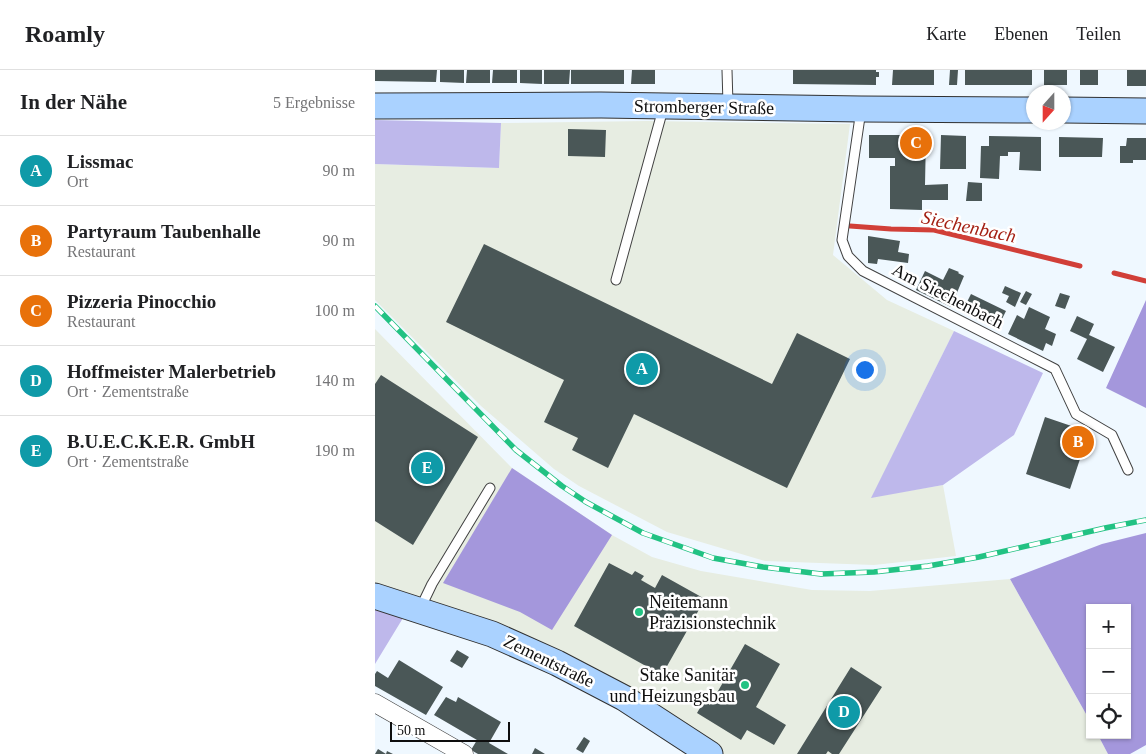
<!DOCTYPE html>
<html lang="de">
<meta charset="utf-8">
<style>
body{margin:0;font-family:Georgia,serif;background:#f2f2f2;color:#202124}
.controls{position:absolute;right:15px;bottom:15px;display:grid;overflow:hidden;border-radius:0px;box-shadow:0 1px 4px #0004}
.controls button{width:45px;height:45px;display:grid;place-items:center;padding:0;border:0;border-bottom:1px solid #e0e0e0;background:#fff;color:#202124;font:25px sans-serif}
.compass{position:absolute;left:651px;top:15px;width:45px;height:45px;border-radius:50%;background:#fff;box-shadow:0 1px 4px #0004;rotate:201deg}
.scale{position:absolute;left:15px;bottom:12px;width:120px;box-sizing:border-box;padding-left:5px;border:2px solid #0e0e0e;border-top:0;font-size:14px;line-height:18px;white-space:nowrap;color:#0e0e0e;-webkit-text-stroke:4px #fff;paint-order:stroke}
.you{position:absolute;left:489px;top:299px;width:18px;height:18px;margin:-12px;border:4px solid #fff;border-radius:50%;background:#1a73e8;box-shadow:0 0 0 8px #1a73e833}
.badge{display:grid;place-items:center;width:32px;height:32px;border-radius:50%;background:#21694f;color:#fff;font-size:16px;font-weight:700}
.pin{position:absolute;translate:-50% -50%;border:2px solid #fff;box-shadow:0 1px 5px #0006}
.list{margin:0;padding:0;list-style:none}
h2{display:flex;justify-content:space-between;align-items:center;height:65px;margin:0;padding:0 20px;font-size:21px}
h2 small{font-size:16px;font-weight:400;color:#757577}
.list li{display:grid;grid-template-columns:32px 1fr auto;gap:15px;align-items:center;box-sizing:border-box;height:70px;padding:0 20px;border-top:1px solid #e0e0e0}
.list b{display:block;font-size:19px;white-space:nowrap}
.list p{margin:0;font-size:16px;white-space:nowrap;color:#757577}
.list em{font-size:16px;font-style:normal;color:#757577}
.icon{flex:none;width:28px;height:28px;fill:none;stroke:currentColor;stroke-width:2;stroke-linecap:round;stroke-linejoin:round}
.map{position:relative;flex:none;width:771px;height:684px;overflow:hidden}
header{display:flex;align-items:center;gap:30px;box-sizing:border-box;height:70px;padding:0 25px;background:#fff;border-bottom:1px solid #e0e0e0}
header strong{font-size:24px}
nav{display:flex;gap:28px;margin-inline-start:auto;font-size:18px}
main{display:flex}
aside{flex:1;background:#fff}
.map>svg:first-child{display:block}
.industrial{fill:#e7ede2}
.green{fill:#beb8eb}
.forest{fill:#a497dc}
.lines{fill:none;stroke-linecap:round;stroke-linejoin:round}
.stream{stroke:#d13f38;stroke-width:5}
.building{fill:#4a5757}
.lane-casing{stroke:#414141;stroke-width:11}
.street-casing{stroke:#414141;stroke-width:19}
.secondary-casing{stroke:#303030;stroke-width:27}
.lane{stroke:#fff;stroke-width:9}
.street{stroke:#fff;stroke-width:18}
.secondary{stroke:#aad2ff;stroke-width:25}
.rail-casing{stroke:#22c283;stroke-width:5.5}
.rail{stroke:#fff;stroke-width:4;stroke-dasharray:11;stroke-linecap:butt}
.poi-dot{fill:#22c283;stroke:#fff;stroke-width:2}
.labels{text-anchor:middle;stroke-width:5;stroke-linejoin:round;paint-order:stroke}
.street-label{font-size:18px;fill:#0e0e0e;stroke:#fff}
.poi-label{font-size:18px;fill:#0e0e0e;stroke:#fff;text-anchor:start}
.water-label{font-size:19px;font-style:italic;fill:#a42014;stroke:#fff}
</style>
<header>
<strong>Roamly</strong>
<nav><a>Karte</a><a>Ebenen</a><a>Teilen</a></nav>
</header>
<main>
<aside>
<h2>In der Nähe<small>5 Ergebnisse</small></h2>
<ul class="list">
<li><span class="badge" style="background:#0f9aa8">A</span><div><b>Lissmac</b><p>Ort</p></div><em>90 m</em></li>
<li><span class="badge" style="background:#e8710a">B</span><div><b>Partyraum Taubenhalle</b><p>Restaurant</p></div><em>90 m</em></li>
<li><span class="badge" style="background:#e8710a">C</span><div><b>Pizzeria Pinocchio</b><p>Restaurant</p></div><em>100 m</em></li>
<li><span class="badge" style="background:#0f9aa8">D</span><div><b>Hoffmeister Malerbetrieb</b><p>Ort · Zementstraße</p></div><em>140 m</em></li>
<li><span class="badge" style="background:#0f9aa8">E</span><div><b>B.U.E.C.K.E.R. GmbH</b><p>Ort · Zementstraße</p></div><em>190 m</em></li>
</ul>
</aside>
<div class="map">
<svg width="771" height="684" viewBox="0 0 771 684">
<rect width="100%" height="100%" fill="#eff8ff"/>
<path class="industrial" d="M272,51l203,3 -17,131 54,45 67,31 -82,166 71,-12 13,71 -82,9 -109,-4 -98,-29 -88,-46 -25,-17 -73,-63 -106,-106v-136l124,4 2,-45z
M0,259l137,139 100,67 40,22 49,14 111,19 58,1 140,-12 80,142v14h8l10,19h-395l-201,-122 -137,-42z"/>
<path class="green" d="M0,50l126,3 -2,45 -124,-4z
M579,261l89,42 -29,62 -71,50 -72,13z
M0,540l28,8 -28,46z"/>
<path class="forest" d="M771,230v108l-40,-20z
M137,398l100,67 -60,95 -32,-18 -77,-29z
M771,463v212l-16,9h-22l-10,-19h29v-127h-37v113l-80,-142 92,-35z"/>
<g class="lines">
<path class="stream" d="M475,156l41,3 43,1 146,36
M739,203l32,8"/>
</g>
<path class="building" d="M0,0h62l-1,12 -61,-1z
M65,0h24v13l-24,-1z
M92,0h23v13h-24z
M118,0h24v13h-25z
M145,0h22v14l-22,-1z
M169,0h26l-1,14h-25z
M196,0h53v14h-53z
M257,0h23v14h-24z
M418,0h83v2h3v5h-3v8l-83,-1z
M518,0h41v15h-42z
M575,0h8l-1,15h-8z
M590,0h67v15h-67z
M669,0h23v15h-23z
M705,0h18v15h-18z
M752,0h19v16h-19z
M193,59l38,1 -1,27 -37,-1z
M494,65h57l-1,50 23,-1v16h-26v10l-32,-1v-43h5v-8h-26z
M566,65l25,1v33h-26z
M614,66l52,1v34l-22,-1 1,-18h-12v4h-8l-1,23 -19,-1 1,-32h8z
M684,67l44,1 -1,19h-43z
M752,68h19v22h-13v3h-13v-17h6z
M593,112l14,1v18h-16z
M493,166l32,5 -2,11 11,2 -1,9 -30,-4 -1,5 -9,-1z
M109,174l288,140 25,-51 53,26 -63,129 -153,-74 -26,54 -36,-18 6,-12 -34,-16 20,-42 -118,-58z
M574,198l10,4 -1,1 6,3 -13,31 -35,-17 9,-19 18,9z
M630,216l16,7 -6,14 -9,-5 3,-6 -7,-3z
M651,221l6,3 -6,11 -6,-3z
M685,223l10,3 -5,13 -10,-3z
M596,224l35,17 -9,18 -35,-17z
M654,237l21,10 -5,12 11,5 -4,12 -6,-3 -3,8 -35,-17 9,-19 7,4z
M702,246l17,8 -5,11 26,12 -12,25 -26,-13 10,-20 -17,-8z
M6,305l97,62 -65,108 -38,-24v-137z
M670,347l44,15 -19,57 -44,-15z
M234,493l23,12 3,-4 9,5 -3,4 14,8 7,-13 43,24 -43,76 -88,-49z
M370,574l35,20 -24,43 30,18 -12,20 -27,-15 -6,10 -44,-27 7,-12 6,4z
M82,580l12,7 -7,11 -12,-7z
M24,590l44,27 -17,28 -51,-29v-12l2,-3 11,7z
M476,597l31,20 -43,67h-7l-4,-3 -2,3h-29z
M71,627l10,5 2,-5 43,25 -12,21 19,11h-30l-7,-4 6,-10 -43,-25z
M209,667l6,4 -7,12 -7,-4z
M160,678l10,6h-13z
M3,679l8,5 1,-3 6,3h-18z"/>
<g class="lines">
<defs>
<path id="lane" d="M352,0l1,34
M486,40l-19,130 6,16 15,15 192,98 21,45 36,21 16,35
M241,210l47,-171
M45,539l12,-25 58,-96"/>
<path id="street" d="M0,633l89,51"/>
<path id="secondary" d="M0,36l226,-1 260,4 172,1
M688,40l83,1
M0,526l117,38 65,29 67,35 86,56"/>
</defs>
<use href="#lane" class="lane-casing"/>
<use href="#street" class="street-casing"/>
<use href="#secondary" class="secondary-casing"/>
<use href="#lane" class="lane"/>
<use href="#street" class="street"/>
<use href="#secondary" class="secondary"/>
<defs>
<path id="rail" d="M0,236l141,144 46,36 24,16 57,31 70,25 50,9 58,7 53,-2 54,-6 51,-9 126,-29 41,-8"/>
</defs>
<use href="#rail" class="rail-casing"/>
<use href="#rail" class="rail"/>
</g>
<g class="poi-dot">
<circle cx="264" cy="542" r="5"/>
<circle cx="370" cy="615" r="5"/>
</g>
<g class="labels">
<g class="street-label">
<text transform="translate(329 37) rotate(1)" y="6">Stromberger Straße</text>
<text transform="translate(573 226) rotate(27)" y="6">Am Siechenbach</text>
<text transform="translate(174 591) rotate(26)" y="6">Zementstraße</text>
</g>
<g class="poi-label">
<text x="274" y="538">Neitemann<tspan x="274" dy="21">Präzisionstechnik</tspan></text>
<text x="360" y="611" text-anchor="end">Stake Sanitär<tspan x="360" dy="21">und Heizungsbau</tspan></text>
</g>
<g class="water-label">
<text transform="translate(594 156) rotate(12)" y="7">Siechenbach</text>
</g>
</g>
</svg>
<div class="controls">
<button>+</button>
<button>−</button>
<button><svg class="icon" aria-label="locate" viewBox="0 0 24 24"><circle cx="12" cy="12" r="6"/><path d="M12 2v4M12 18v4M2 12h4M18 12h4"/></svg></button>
</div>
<svg class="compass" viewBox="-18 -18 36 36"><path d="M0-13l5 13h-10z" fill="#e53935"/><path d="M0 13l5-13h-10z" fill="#757577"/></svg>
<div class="scale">50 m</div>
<div class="you"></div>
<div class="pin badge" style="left:267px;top:299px;background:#0f9aa8">A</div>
<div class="pin badge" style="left:703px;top:372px;background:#e8710a">B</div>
<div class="pin badge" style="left:541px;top:73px;background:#e8710a">C</div>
<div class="pin badge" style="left:469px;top:642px;background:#0f9aa8">D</div>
<div class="pin badge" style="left:52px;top:398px;background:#0f9aa8">E</div>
</div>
</main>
